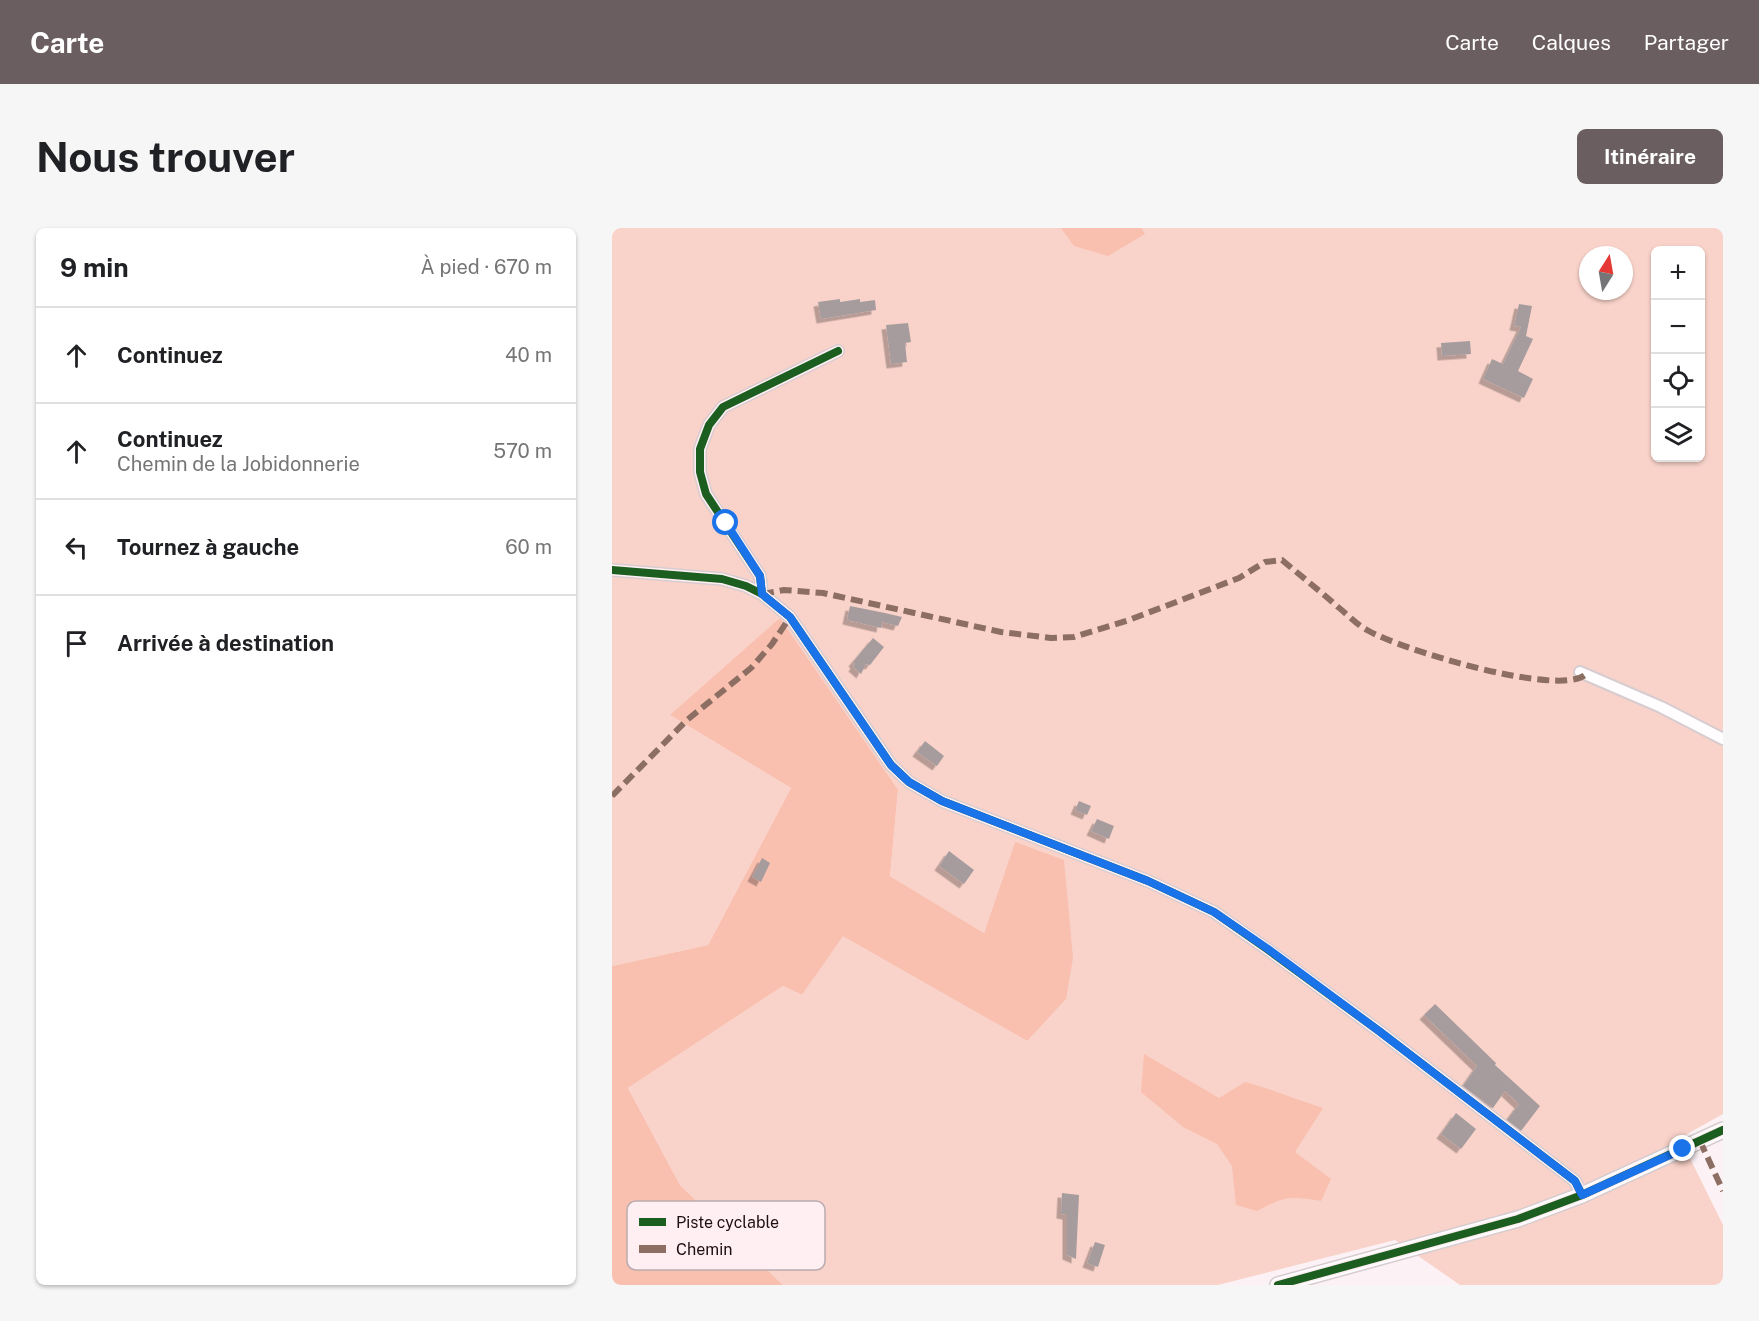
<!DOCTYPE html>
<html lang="fr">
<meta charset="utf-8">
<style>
body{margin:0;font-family:"Public Sans",sans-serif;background:#f6f6f6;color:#202124}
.controls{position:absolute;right:18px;top:18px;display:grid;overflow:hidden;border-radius:9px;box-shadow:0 2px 4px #0004}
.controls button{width:54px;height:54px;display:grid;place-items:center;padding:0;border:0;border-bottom:2px solid #e0e0e0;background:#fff;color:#202124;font:30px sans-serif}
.compass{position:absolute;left:967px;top:18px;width:54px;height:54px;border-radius:50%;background:#fff;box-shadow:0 2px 4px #0004;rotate:11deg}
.stop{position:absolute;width:18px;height:18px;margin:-14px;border:4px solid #1a73e8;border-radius:50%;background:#fff}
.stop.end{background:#1a73e8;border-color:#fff;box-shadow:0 2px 6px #0008}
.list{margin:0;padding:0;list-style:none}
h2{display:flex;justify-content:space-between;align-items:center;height:78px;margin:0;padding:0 24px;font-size:26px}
h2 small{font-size:20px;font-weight:400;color:#757577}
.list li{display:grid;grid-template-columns:39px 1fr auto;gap:18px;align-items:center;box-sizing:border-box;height:96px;padding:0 24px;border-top:2px solid #e0e0e0}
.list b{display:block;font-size:22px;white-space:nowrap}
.list p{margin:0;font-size:20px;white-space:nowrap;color:#757577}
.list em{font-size:20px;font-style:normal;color:#757577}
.icon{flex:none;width:33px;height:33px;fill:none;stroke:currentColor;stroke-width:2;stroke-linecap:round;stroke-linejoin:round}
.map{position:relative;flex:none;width:1111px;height:1057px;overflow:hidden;border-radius:9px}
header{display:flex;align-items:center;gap:36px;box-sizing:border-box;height:84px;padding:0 30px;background:#6a5e61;color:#fff}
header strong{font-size:28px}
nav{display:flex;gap:33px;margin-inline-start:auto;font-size:21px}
.intro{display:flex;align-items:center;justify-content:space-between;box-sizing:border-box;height:144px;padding:0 36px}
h1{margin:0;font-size:42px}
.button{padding:15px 27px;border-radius:9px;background:#6a5e61;color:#fff;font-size:21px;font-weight:700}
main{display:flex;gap:36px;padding:0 36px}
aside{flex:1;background:#fff;border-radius:9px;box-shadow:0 2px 4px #0004}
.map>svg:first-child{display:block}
.green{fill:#f9d3ca;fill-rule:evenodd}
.forest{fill:#f9bfaf}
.building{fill:#a79c9d;filter:url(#shadow)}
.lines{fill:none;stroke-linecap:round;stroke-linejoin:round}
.street-casing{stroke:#d7cccf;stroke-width:14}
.secondary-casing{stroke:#d7cccf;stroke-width:18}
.street{stroke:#fffdfe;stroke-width:10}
.secondary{stroke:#fffdfe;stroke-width:15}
.quiet{stroke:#8d6e63;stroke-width:6;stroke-dasharray:12 6;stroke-linecap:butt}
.cycleway-casing{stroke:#ffeff3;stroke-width:11}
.cycleway{stroke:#1b5e20;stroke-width:8}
.route{stroke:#1a73e8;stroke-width:8}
.key{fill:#ffeff3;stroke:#bbacb0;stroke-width:1.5}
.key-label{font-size:16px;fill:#1b0f12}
</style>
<header>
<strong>Carte</strong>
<nav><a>Carte</a><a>Calques</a><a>Partager</a></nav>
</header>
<div class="intro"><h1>Nous trouver</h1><a class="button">Itinéraire</a></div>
<main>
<aside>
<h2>9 min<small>À pied · 670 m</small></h2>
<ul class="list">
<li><svg class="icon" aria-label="ahead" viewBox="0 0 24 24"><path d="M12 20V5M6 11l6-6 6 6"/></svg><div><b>Continuez</b></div><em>40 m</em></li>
<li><svg class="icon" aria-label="ahead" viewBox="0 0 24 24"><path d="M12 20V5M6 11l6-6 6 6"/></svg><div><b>Continuez</b><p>Chemin de la Jobidonnerie</p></div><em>570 m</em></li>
<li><svg class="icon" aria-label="left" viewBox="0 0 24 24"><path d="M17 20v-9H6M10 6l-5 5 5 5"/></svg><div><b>Tournez à gauche</b></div><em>60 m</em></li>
<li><svg class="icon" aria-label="arrive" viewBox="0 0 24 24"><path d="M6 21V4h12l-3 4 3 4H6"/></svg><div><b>Arrivée à destination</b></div></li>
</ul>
</aside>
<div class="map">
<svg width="1111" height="1057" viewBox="0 0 1111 1057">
<defs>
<filter id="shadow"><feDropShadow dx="-4.5" dy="4.5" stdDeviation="0" flood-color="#0004"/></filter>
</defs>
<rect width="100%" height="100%" fill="#fcf2f5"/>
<path class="green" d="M0,0h1111v886l-43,24 43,87v60h-263l-65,-45 -177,45h-435l-103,-100 -52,-97 155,-102 19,9 41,-60 184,106 -12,-199 -31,91 -94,-57 8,-86 -228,-75 121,73 -83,157 -96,21zM1044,22h44v208h-44zM976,27h36v36h-36z"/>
<path class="forest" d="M449,0h80l4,6 -37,22 -34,-10z
M168,390l118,172 -8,86 94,57 31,-91 49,18 9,98 -7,41 -39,42 -184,-105 -41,59 -19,-9 -155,102 52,97 103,100h-171v-319l96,-21 83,-157 -121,-73z
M532,826l75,44 26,-16c27,7 52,18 78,26l-28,44 36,27 -10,22c-31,-5 -36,-5 -64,10l-21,-6 -4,-39 -15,-22 -34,-17 -42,-35z"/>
<path class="building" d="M228,71v3l20,-3v3l15,-2 1,10 -55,9 -3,-17z
M907,76l13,2 -6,30 7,3 -15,32 15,8 -9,19 -41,-19 9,-20 11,5 18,-37 -7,-1z
M296,95l3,19 -6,1 2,19 -16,2 -5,-39z
M858,113l1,13 -29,2 -1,-13z
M238,378l35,7 17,4 -4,9 -16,-4 -1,6 -34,-8z
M261,410l11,9 -14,18 -4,-1 -5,10 -8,-7 2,-3 -2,-2z
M313,513l19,15 -7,10 -20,-14z
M467,573l12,5 -4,9 -12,-5z
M485,591l17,7 -5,13 -18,-8z
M337,623l25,19 -10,14 -25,-18z
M150,630l8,5 -9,19 -9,-5z
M823,776l61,59 -1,2 45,41 -19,25 -14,-11 12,-16 -14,-13 -12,17 -30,-22 14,-20 -53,-51z
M844,885l20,16 -15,20 -20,-15z
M450,965l17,2 -3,64 -9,-4v-40l-6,-1z
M483,1014l10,3 -7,22 -11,-4z"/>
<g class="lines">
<defs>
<path id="street" d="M0,342l110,9 24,7 16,8 28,23 101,148 18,17 33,19 206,80 66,31 53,37 112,82 196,150 7,14
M150,366l-2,-18 -54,-82 -6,-22v-23l9,-24 14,-18 115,-56
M968,444l81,35 62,32"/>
<path id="secondary" d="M666,1057l240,-66 64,-24 141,-65"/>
</defs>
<use href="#street" class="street-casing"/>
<use href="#secondary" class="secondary-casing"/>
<use href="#street" class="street"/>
<use href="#secondary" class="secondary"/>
<path class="quiet" d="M150,366l22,-4 39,3 178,39 50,6 23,-1 55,-17 110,-42 26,-16 17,-2c19,16 38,31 56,47 9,7 18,17 29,23 32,19 189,67 218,45
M0,568l75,-76 64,-52 21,-24 18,-27
M1088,913l23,50"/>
<defs>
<path id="cycleway" d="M0,342l110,9 24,7 16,8 28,23 101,148 18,17 33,19 206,80 66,31 53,37 112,82 196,150 7,14
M150,366l-2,-18 -54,-82 -6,-22v-23l9,-24 14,-18 115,-56
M666,1057l240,-66 64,-24 141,-65"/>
</defs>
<use href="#cycleway" class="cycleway-casing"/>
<use href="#cycleway" class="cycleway"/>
</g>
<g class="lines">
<path class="route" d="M114,295l34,53 2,18 28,23 101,148 18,17 33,19 206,80 66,31 54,37 111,82 196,150 7,14 101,-46"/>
</g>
<rect x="15" y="973" width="198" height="69" rx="9" class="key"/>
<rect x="27" y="990" width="27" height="8" fill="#1b5e20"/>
<rect x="27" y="1017" width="27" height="8" fill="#8d6e63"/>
<g class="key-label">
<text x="64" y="1000">Piste cyclable</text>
<text x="64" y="1027">Chemin</text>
</g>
</svg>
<div class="controls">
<button>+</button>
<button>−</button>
<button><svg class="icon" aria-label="locate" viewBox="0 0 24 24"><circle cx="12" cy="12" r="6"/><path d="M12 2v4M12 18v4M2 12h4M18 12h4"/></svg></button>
<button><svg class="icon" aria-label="layers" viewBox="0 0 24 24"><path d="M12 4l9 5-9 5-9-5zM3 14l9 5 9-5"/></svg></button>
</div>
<svg class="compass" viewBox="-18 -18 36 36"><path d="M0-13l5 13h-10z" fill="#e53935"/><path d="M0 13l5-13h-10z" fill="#757577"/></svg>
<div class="stop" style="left:114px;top:295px"></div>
<div class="stop end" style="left:1071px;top:921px"></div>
</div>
</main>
